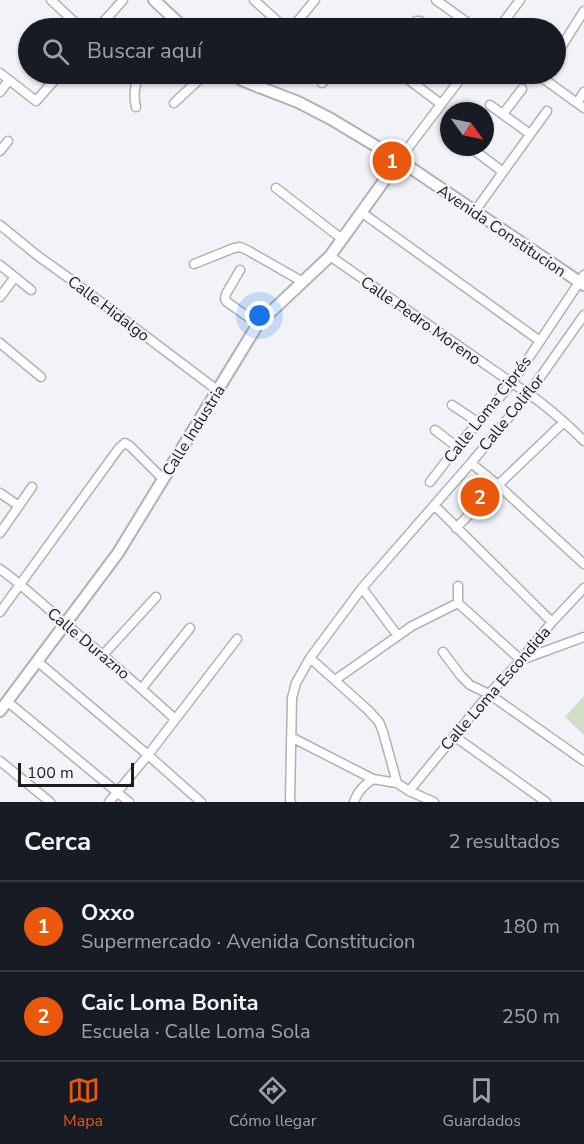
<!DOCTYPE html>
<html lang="es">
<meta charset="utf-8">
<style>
body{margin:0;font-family:"Nunito Sans",sans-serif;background:#242831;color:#f1f3f6}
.compass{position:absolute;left:440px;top:102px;width:54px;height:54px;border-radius:50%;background:#171b24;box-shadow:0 2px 4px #0004;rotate:123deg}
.scale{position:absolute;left:18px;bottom:15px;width:116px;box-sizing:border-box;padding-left:6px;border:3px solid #1c1d1f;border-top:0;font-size:16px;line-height:21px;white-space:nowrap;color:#1c1d1f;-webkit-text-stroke:4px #f1f3f9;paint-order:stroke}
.you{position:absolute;left:260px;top:316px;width:21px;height:21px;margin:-15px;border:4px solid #fff;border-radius:50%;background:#1a73e8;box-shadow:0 0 0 9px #1a73e833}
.badge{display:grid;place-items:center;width:39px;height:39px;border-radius:50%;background:#ea580c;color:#fff;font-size:20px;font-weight:700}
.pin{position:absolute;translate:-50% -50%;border:3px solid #fff;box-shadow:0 2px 6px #0006}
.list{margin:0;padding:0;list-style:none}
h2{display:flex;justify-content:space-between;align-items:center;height:78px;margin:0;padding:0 24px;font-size:26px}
h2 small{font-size:20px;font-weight:400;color:#9ea1a6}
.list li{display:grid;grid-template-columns:39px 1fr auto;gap:18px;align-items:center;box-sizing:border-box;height:90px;padding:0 24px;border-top:2px solid #363941}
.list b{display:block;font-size:22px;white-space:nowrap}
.list p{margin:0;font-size:20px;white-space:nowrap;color:#9ea1a6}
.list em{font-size:20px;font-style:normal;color:#9ea1a6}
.icon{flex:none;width:33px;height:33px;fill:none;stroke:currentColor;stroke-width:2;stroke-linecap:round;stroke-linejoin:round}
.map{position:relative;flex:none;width:584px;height:802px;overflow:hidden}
.search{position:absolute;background:#171b24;box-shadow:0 2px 4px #0004;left:18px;right:18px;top:18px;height:66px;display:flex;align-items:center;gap:15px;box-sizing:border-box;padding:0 21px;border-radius:33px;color:#9ea1a6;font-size:22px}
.sheet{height:258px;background:#171b24}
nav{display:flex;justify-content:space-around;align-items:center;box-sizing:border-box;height:84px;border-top:2px solid #363941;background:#171b24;font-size:16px;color:#9ea1a6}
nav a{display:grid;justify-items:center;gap:3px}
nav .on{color:#ea580c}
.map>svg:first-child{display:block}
.grass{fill:#d1ddc6}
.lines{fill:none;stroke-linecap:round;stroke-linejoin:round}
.minor-casing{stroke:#afb1b7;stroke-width:11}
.tertiary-casing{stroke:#afb1b7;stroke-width:14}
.minor{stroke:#fff;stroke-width:8}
.tertiary{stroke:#fff;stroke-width:10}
.labels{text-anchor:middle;stroke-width:4.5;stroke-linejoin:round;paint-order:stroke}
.street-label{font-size:16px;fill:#1c1d1f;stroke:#f1f3f9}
</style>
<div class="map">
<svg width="584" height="802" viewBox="0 0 584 802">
<rect width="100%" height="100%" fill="#f1f3f9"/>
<path class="grass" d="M584,696v39l-19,-18z"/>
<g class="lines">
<defs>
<path id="minor" d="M51,0l30,28
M254,0l31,28
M436,0l39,28
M107,18l11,10
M536,24l6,4
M98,28l25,-28
M292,28l23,-28
M338,28h1
M410,28l6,-7h4l9,7
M499,28l21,-28
M556,55l28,-44
M0,73l36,28 24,-27
M401,74l40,30
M537,74l47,34
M322,83l7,-9
M258,88l8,-14
M0,92l9,-12
M174,103l31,-29
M577,103l7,-11
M490,105l40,29
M136,107c-3,-13 -2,-23 5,-33
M503,114l19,-25
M470,147l33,25
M0,151l8,-10
M399,160l65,-86
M276,188l66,51
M475,211l72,-100
M361,212l179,129
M0,225l38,31 32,23 147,111
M330,256l182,127c27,16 50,36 72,58
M194,264l40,-16 6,-1 7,3 56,32
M0,265l31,25
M240,270l-14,24 -1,5 2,3 31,22
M0,297l15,-20
M0,343l41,34
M452,405l27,18
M435,430l22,17
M471,463l27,22 86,79
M430,482l27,-35 55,-64 72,-108
M0,493l19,13
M434,505l118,117
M456,528l42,-43 66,-63
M0,533l32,-46
M0,569c24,17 44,37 67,56 37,31 73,62 108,94
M458,586v17
M362,588l36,48
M458,603l63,57 63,-23
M0,612l119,-164 6,-5 5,3 33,33
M443,652l18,24 9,9 19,9 95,67
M103,655l53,-58
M310,658l58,52 11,12 4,10 14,51
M37,661l111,94 53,47
M335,680l77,-54 46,-23
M142,688l48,-60
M8,702l121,100
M454,736l92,66
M291,737l82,42 24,4 12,8 25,11
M0,761l50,41
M409,791l80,-97 32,-34 31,-38 32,-34
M109,802l39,-47 89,-116
M291,802l-1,-2 2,-102 4,-15 14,-25 52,-70 109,-125 58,-70 55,-78
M354,802c4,-11 9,-16 19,-23"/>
<path id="tertiary" d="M154,0l30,28
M231,74l13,7 54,21 33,17 68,41 185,125
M0,711l118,-158 140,-229 72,-68 69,-96"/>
</defs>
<use href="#minor" class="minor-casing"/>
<use href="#tertiary" class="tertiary-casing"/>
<use href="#minor" class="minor"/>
<use href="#tertiary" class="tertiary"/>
</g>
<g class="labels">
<g class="street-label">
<text transform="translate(502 230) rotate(34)" y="6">Avenida Constitucion</text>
<text transform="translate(109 308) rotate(37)" y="6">Calle Hidalgo</text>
<text transform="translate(421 320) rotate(35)" y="6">Calle Pedro Moreno</text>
<text transform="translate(487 409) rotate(-52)" y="6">Calle Loma Ciprés</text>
<text transform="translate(511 412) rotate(-51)" y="6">Calle Coliflor</text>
<text transform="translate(193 430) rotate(-58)" y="6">Calle Industria</text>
<text transform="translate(89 643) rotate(40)" y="6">Calle Durazno</text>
<text transform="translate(495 688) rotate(-49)" y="6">Calle Loma Escondida</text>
</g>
</g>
</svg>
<svg class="compass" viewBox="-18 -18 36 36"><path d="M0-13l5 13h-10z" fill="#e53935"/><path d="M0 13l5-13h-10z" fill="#9ea1a6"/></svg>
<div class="scale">100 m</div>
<div class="you"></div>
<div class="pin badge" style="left:392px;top:161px">1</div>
<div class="pin badge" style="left:480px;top:497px">2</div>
<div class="search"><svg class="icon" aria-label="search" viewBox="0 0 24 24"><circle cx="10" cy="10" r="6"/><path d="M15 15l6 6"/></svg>Buscar aquí</div>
</div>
<section class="sheet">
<h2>Cerca<small>2 resultados</small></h2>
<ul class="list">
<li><span class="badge">1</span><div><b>Oxxo</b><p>Supermercado · Avenida Constitucion</p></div><em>180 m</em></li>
<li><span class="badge">2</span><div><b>Caic Loma Bonita</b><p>Escuela · Calle Loma Sola</p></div><em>250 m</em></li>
</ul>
</section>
<nav>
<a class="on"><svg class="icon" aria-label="map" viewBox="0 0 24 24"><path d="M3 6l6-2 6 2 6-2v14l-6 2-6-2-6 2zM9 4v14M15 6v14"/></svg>Mapa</a>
<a><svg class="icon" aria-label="directions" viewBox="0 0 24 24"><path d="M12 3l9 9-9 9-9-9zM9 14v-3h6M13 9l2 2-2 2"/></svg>Cómo llegar</a>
<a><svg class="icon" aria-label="saved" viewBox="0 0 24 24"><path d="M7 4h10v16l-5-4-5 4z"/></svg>Guardados</a>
</nav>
